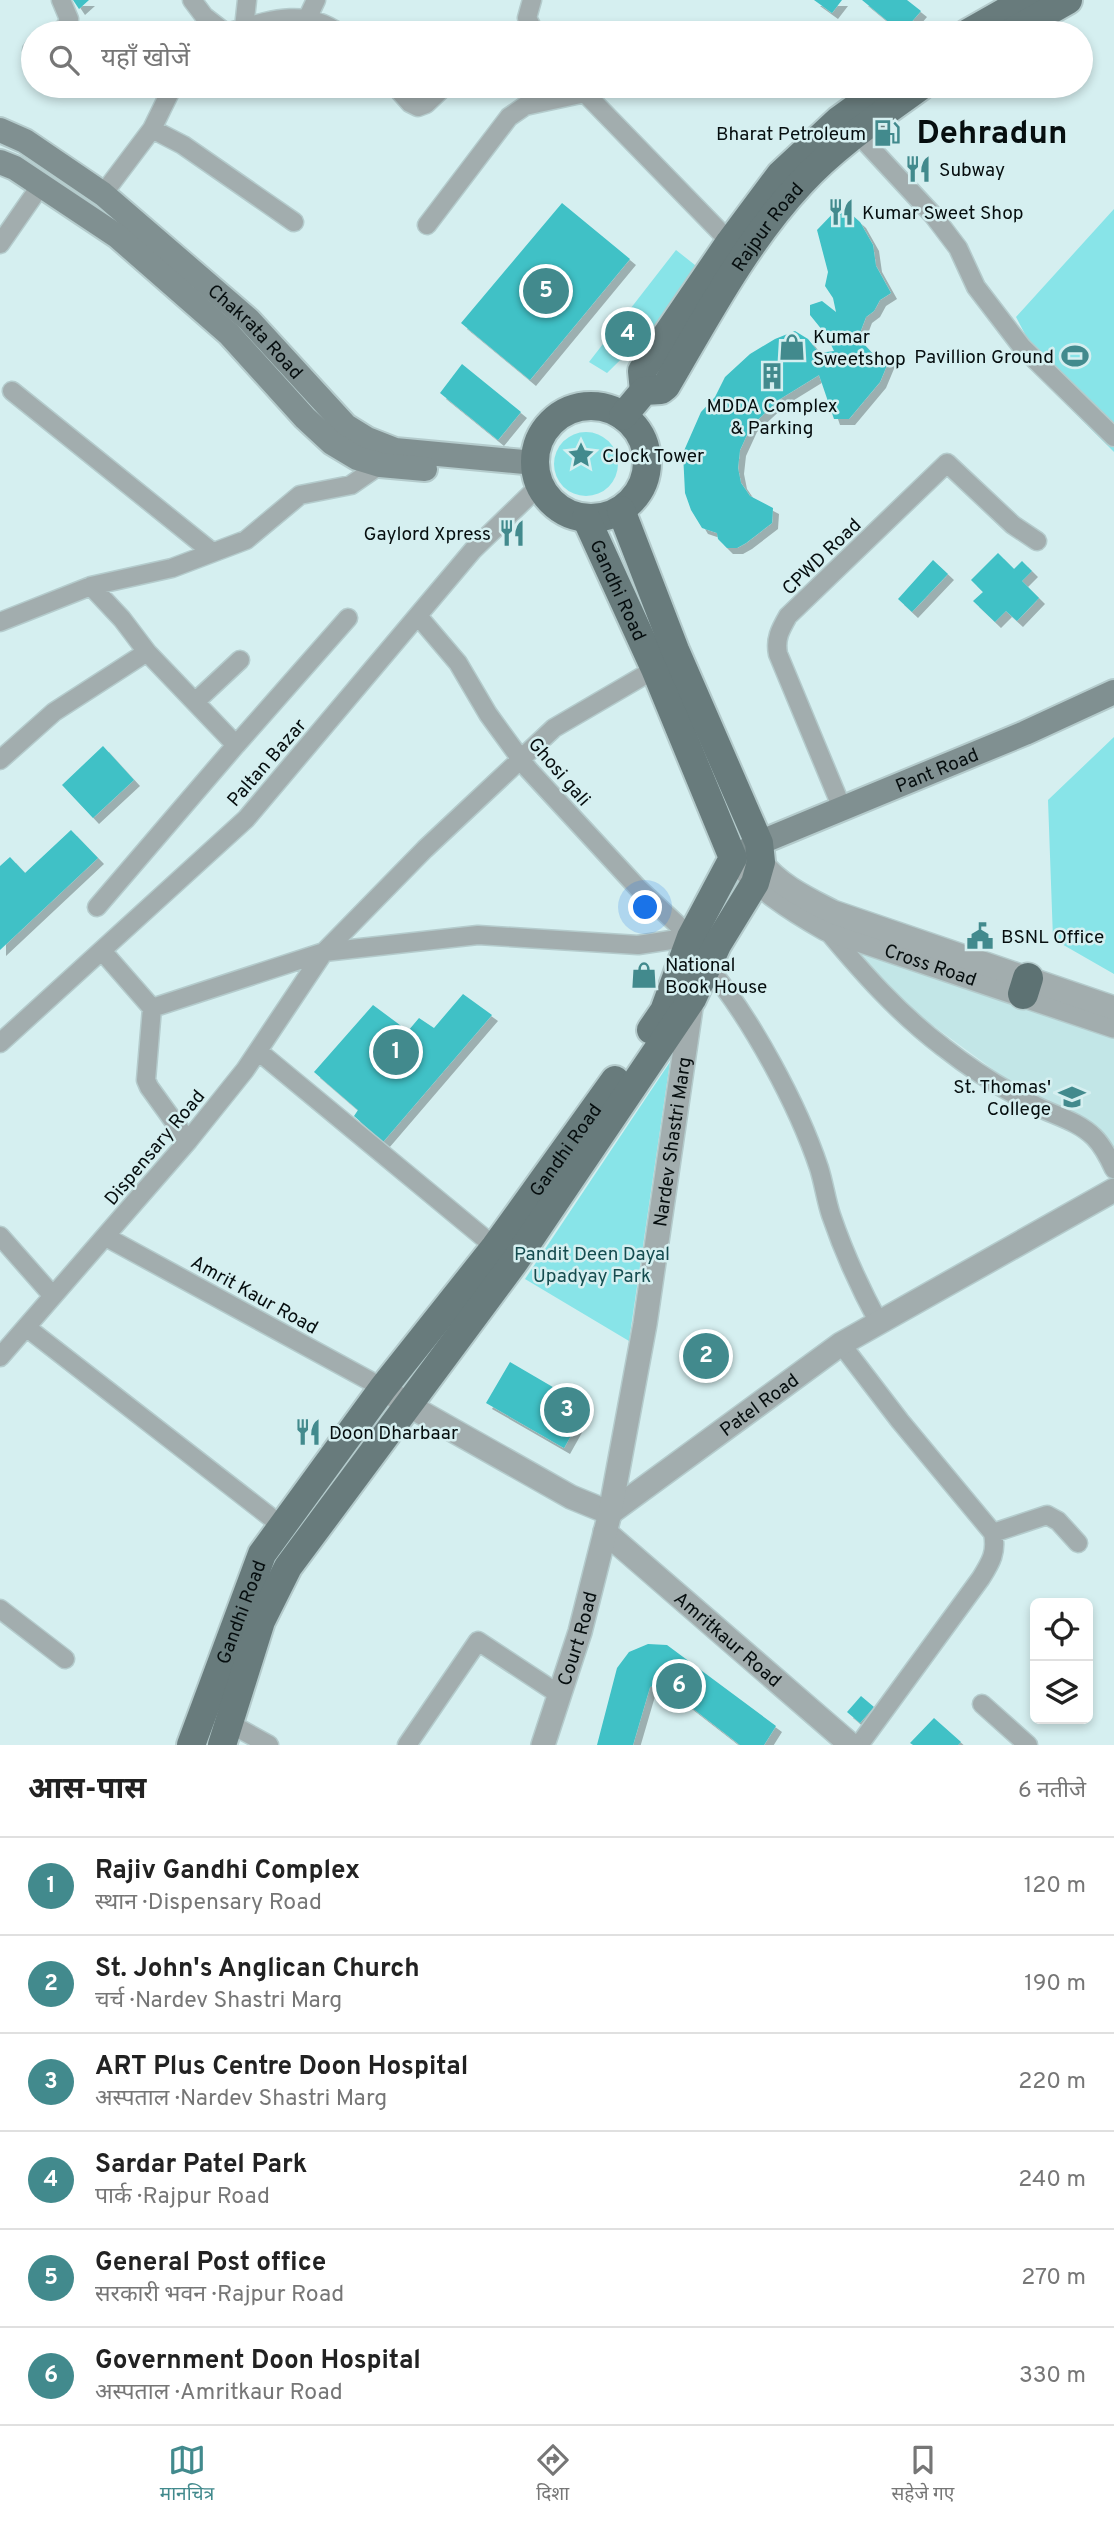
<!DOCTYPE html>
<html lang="hi">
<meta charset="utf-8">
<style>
body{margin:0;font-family:Overpass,"Noto Sans Devanagari",sans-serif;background:#f6f6f6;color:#222}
.controls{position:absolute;right:21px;bottom:21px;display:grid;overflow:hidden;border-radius:10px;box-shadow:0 4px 10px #0003}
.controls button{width:63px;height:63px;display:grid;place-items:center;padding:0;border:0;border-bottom:2px solid #e0e0e0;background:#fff;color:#222;font:35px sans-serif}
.you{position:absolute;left:646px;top:908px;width:24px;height:24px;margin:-18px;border:5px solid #fff;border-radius:50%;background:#1a73e8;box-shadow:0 0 0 10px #1a73e833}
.badge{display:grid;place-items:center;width:46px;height:46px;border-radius:50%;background:#428a8d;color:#fff;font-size:23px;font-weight:700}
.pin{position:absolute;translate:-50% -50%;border:4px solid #fff;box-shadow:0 2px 7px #0006}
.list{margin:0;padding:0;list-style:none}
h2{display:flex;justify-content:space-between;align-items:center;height:91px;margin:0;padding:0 28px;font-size:30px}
h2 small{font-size:23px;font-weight:400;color:#767676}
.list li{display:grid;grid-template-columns:46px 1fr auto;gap:21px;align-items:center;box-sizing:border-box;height:98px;padding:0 28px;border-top:2px solid #e0e0e0}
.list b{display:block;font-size:26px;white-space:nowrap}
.list p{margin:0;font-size:23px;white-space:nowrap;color:#767676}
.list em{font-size:23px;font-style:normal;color:#767676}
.icon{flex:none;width:38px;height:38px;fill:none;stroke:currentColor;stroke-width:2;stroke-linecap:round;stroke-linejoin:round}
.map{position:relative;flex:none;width:1114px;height:1745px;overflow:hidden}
.search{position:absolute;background:#fff;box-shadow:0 4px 10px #0003;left:21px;right:21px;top:21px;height:77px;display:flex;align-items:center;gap:18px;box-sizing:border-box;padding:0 24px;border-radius:38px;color:#767676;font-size:26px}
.sheet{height:679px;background:#fff}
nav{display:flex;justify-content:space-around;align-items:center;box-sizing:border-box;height:98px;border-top:2px solid #e0e0e0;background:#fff;font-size:19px;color:#767676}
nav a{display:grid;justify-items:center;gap:4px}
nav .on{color:#428a8d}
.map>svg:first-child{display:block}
.built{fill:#c2e6e7}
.green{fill:#88e4e8}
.building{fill:#3fc1c6;filter:url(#shadow)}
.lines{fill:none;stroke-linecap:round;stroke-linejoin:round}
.minor-casing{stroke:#b4cbcc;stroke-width:21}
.tertiary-casing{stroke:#b4cbcc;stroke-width:26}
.secondary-casing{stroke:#b4cbcc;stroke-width:28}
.primary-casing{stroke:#b4cbcc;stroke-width:32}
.trunk-casing{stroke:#b4cbcc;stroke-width:33}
.minor{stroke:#a2adae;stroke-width:18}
.tertiary{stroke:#a2adae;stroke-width:23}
.secondary{stroke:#809091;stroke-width:24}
.primary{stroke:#687b7c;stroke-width:28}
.trunk{stroke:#5d7273;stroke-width:30}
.labels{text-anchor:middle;stroke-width:5;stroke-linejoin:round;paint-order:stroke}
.poi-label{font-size:19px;fill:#060e0f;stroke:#d5eff0;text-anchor:start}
.street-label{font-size:19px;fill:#060e0f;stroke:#d5eff0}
.park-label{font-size:19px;fill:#154c4f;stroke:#d5eff0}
.town-label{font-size:33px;font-weight:bold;fill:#060e0f;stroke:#d5eff0}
</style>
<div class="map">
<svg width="1114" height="1745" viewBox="0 0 1114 1745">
<defs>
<filter id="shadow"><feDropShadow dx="6" dy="6" stdDeviation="0" flood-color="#0004"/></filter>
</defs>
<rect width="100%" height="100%" fill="#d5eff0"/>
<path class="built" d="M855,950l259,86v122l-197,-144z"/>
<path class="green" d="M1114,209v243l-57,-57 -41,-78z
M676,250l24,19 -26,38 -67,66 -18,-11z
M554 464a32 32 0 1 1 64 0a32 32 0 1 1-64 0Z
M1114,737v237l-61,-35 -5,-139z
M670,1062l-41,279 -104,-62z"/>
<path class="building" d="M73,0h16l-10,9z
M814,0h28l-10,13z
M862,0h45l14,11 -19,22z
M562,203l68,56 -100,121 -69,-57z
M841,205l19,17 13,23 3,21 15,27 -11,7 -6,11 -8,6 -8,21 16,17 16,3 -10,24 -31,37h-15l-15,-44 -39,24 -29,27 -11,24 -2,18 3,15 9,13 23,12 -1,15 -26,20 -9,5h-10l-9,-9 -1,-6 -15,-5 -11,-18 -6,-17 -2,-40 18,-41 14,-15 10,-20 25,-23 25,-15 20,-8 13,8 11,14 15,-2 -7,-15 -17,-21v-10l12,-4 14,11 -3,-14 -8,-12 3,-14 -11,-42z
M462,364l59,48 -23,28 -58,-47z
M998,553l16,16 8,-8 10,10 -10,10 17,17 -22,23 -11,-10 -11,11 -22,-21 10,-9 -12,-12z
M933,560l15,14 -36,38 -14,-13z
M103,746l31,34 -41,38 -31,-33z
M71,830l27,28 -98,92v-84l10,-9 15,16z
M463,994l29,21 -109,127 -29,-26 4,-6 -44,-38 59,-67 35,26 11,-13 15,10z
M510,1362l77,45 -23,41 -78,-45z
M648,1644l19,1 109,81 -12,19h-24l-80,-62 -10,4 -17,58h-36l20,-77 12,-16z
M861,1696l13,11 -14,16 -13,-11z
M934,1718l27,24 -3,3h-45l-3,-2z"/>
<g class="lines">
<defs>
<path id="minor" d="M192,0l12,16 22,17
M532,0l-5,18 8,15
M307,19l9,-19
M244,28l3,-28
M59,33l7,-7 3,-7 -8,-19
M226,33c39,-11 77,-27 113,0
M32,50l1,-1
M395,86l15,17 8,4 8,-3 19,-18
M578,86l152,156
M152,129l31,16 111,77
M857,133l76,82 25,33 18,39 46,60 92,90
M103,194l49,-65 21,-43
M427,225l82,-108 16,-11 60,-13
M0,244l41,-59
M12,391l200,161
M418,616l40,47 30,51 40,55 110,119 53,49
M0,622l91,-36 81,-18 74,-28 54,-45 51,-10 29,-20
M195,702l45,-42
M236,745l112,-127
M0,760l54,-48 93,-60 -25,-33 -31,-33
M842,808l-64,-154c-3,-15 2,-24 10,-38l159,-153 66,62 24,16
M97,907l139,-162 -91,-95
M826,929c35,42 72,84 117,118 29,23 61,43 95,60 19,9 41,15 56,30 9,9 15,21 20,32
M103,952l49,56 172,-56 154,-17 160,10 53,-8
M708,967c43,51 90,138 111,201 5,16 7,32 12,47 13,38 29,73 48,108
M152,1008l-6,72 3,7 39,54
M0,1043l246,-224 227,-269 67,-65
M258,1051l237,196
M0,1236l53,60
M106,1237l277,151
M26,1327l256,199
M841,1344l59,77 93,112c4,19 -2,29 -12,45l-122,167
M0,1357l188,-216 57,-71 79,-118 101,-103 129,-121 101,-59
M993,1533l54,-18 11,6 20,22
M0,1609l65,50
M982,1704l46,41
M229,1723l40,22
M407,1745l71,-104 82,54"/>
<g id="tertiary">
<path id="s1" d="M733,858c29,32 56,50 93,71l288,97"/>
<path d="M761,862c17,23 47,37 72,50l281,96"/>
<path id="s2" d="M383,1388l25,17 163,92 39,16 231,-169 273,-154"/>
<path id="s3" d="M605,1532l246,213"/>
<path id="s4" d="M543,1745l37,-113 30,-119 35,-189 47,-323"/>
</g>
<g id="secondary">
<path id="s5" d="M0,130l25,11 78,53 146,126 97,106 21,13 28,11 140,13"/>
<path d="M0,162l15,6 102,68 112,98 76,84 27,25 25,15 23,7 45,4"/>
<path id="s6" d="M742,853l17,-10 266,-110 89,-41"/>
</g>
<g id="primary">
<path d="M968,33l58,-33"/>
<path d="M1010,33l58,-33"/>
<path d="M644,391l-2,-20 88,-129 50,-67 59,-55 47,-34"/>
<circle cx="591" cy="462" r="56"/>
<path id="s7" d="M623,416l21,-25 17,-1 5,-4c41,-70 80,-144 135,-203 35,-38 79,-67 120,-97"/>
<path id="s8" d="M586,518l69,151 78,189 -42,79 -27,74 -13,19"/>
<path id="s9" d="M191,1745l71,-191 121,-166 112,-141 120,-167"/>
<path d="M222,1745l39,-124 27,-54 227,-306 177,-262 25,-54 38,-62 6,-21 -2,-19 -84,-193 -54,-140"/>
</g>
<path id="trunk" d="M1023,994l5,-16"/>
</defs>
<use href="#minor" class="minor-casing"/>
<use href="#tertiary" class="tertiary-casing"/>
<use href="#secondary" class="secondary-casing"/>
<use href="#primary" class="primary-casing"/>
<use href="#trunk" class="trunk-casing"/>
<use href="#minor" class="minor"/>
<use href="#tertiary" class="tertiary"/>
<use href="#secondary" class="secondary"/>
<use href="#primary" class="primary"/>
<use href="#trunk" class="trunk"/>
</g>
<defs>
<symbol id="fuel-bare" viewBox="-9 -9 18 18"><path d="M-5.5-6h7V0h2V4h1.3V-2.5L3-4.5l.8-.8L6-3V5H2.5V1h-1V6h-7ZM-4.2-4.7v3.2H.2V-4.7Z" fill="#428a8d" stroke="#d5eff0" stroke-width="2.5" paint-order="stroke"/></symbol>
<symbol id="restaurant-bare" viewBox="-9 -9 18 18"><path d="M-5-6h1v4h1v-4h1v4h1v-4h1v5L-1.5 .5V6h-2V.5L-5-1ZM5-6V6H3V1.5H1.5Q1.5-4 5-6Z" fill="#428a8d" stroke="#d5eff0" stroke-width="2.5" paint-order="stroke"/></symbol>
<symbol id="shop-bare" viewBox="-9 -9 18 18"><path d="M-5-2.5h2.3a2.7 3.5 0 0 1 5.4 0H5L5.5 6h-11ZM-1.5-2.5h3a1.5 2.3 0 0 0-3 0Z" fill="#428a8d" stroke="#d5eff0" stroke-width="2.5" paint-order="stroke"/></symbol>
<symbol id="stadium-bare" viewBox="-9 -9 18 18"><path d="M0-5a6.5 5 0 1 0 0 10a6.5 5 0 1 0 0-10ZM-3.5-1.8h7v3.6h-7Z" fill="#428a8d" stroke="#d5eff0" stroke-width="2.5" paint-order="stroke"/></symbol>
<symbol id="building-bare" viewBox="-9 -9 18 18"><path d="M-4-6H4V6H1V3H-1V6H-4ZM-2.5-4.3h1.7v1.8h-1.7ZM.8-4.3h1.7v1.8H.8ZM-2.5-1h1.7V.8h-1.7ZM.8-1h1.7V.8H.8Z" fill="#428a8d" stroke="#d5eff0" stroke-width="2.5" paint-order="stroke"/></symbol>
<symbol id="sight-bare" viewBox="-9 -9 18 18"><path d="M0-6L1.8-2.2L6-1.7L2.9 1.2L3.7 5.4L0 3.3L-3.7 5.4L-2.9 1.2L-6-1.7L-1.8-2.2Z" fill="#428a8d" stroke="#d5eff0" stroke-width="2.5" paint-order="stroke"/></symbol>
<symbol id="civic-bare" viewBox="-9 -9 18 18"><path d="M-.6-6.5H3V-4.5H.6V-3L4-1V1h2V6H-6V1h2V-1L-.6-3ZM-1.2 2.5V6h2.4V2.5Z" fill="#428a8d" stroke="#d5eff0" stroke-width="2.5" paint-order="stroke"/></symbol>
<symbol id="school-bare" viewBox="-9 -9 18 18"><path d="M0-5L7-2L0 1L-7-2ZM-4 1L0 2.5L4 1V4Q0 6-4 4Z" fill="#428a8d" stroke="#d5eff0" stroke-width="2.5" paint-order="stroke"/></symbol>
</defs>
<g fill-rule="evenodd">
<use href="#fuel-bare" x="868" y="114" width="38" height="38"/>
<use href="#restaurant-bare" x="899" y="150" width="38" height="38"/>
<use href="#restaurant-bare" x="822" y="193" width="38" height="38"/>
<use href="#shop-bare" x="773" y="328" width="38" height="38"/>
<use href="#stadium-bare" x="1056" y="337" width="38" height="38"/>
<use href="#building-bare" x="753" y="357" width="38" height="38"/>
<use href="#sight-bare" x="562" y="436" width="38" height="38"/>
<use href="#restaurant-bare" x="493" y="514" width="38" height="38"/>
<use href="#civic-bare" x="961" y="917" width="38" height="38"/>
<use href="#shop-bare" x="625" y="956" width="38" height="38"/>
<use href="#school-bare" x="1053" y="1078" width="38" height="38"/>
<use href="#restaurant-bare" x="289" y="1413" width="38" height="38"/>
</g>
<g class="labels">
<g class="poi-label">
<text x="866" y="140" text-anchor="end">Bharat Petroleum</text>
<text x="939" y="176">Subway</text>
<text x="862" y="219">Kumar Sweet Shop</text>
<text x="813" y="343">Kumar<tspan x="813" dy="22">Sweetshop</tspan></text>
<text x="1054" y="363" text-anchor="end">Pavillion Ground</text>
<text x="772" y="412" text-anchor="middle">MDDA Complex<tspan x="772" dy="22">&amp; Parking</tspan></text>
<text x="602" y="462">Clock Tower</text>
<text x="491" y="540" text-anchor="end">Gaylord Xpress</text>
<text x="1001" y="943">BSNL Office</text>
<text x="665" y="971">National<tspan x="665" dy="22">Book House</tspan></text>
<text x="1051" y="1093" text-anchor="end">St. Thomas'<tspan x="1051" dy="22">College</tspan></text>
<text x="329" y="1439">Doon Dharbaar</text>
</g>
<g class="street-label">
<text dy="7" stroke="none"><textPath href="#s7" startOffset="245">Rajpur Road</textPath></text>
<text dy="7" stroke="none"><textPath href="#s5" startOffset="327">Chakrata Road</textPath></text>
<text transform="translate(821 556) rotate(-44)" y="7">CPWD Road</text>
<text dy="7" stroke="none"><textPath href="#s8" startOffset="79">Gandhi Road</textPath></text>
<text transform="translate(266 762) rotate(-49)" y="7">Paltan Bazar</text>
<text dy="7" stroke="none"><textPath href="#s6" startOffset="212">Pant Road</textPath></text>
<text transform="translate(560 771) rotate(49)" y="7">Ghosi gali</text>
<text dy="7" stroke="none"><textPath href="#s1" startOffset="228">Cross Road</textPath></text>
<text dy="7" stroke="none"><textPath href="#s4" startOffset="618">Nardev Shastri Marg</textPath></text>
<text transform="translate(154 1147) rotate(-50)" y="7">Dispensary Road</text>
<text dy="7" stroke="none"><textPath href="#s9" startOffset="709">Gandhi Road</textPath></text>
<text transform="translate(255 1294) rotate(29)" y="7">Amrit Kaur Road</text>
<text dy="7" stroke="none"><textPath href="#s2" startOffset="444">Patel Road</textPath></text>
<text dy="7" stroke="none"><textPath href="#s9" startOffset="142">Gandhi Road</textPath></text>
<text dy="7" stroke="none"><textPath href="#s3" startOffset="163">Amritkaur Road</textPath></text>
<text dy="7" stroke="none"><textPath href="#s4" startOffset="112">Court Road</textPath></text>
</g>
<g class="park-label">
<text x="592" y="1260">Pandit Deen Dayal<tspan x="592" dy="22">Upadyay Park</tspan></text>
</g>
<g class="town-label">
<text x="992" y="143">Dehradun</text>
</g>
</g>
</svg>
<div class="controls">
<button><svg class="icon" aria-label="locate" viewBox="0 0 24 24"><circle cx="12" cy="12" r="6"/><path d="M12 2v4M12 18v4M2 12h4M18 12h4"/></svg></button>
<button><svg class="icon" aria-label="layers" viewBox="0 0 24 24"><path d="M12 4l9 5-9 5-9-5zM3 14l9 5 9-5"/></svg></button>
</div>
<div class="you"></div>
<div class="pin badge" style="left:396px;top:1052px">1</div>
<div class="pin badge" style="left:706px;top:1356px">2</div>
<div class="pin badge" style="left:567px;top:1410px">3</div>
<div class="pin badge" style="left:628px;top:334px">4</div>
<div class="pin badge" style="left:546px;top:291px">5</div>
<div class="pin badge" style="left:679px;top:1686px">6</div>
<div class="search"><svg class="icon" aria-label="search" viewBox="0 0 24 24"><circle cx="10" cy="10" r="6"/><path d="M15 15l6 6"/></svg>यहाँ खोजें</div>
</div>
<section class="sheet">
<h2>आस-पास<small>6 नतीजे</small></h2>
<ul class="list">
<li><span class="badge">1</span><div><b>Rajiv Gandhi Complex</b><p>स्थान · Dispensary Road</p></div><em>120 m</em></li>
<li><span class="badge">2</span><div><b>St. John's Anglican Church</b><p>चर्च · Nardev Shastri Marg</p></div><em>190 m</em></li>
<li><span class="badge">3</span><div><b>ART Plus Centre Doon Hospital</b><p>अस्पताल · Nardev Shastri Marg</p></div><em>220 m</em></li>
<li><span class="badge">4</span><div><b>Sardar Patel Park</b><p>पार्क · Rajpur Road</p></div><em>240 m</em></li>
<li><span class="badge">5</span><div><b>General Post office</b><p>सरकारी भवन · Rajpur Road</p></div><em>270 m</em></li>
<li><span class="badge">6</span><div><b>Government Doon Hospital</b><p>अस्पताल · Amritkaur Road</p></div><em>330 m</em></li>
</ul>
</section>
<nav>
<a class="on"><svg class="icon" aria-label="map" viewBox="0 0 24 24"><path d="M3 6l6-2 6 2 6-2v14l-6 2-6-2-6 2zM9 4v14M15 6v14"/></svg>मानचित्र</a>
<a><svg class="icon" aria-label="directions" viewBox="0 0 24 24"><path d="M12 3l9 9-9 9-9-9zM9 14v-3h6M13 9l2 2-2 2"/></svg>दिशा</a>
<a><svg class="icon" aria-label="saved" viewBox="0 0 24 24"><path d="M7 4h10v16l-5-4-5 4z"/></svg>सहेजे गए</a>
</nav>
